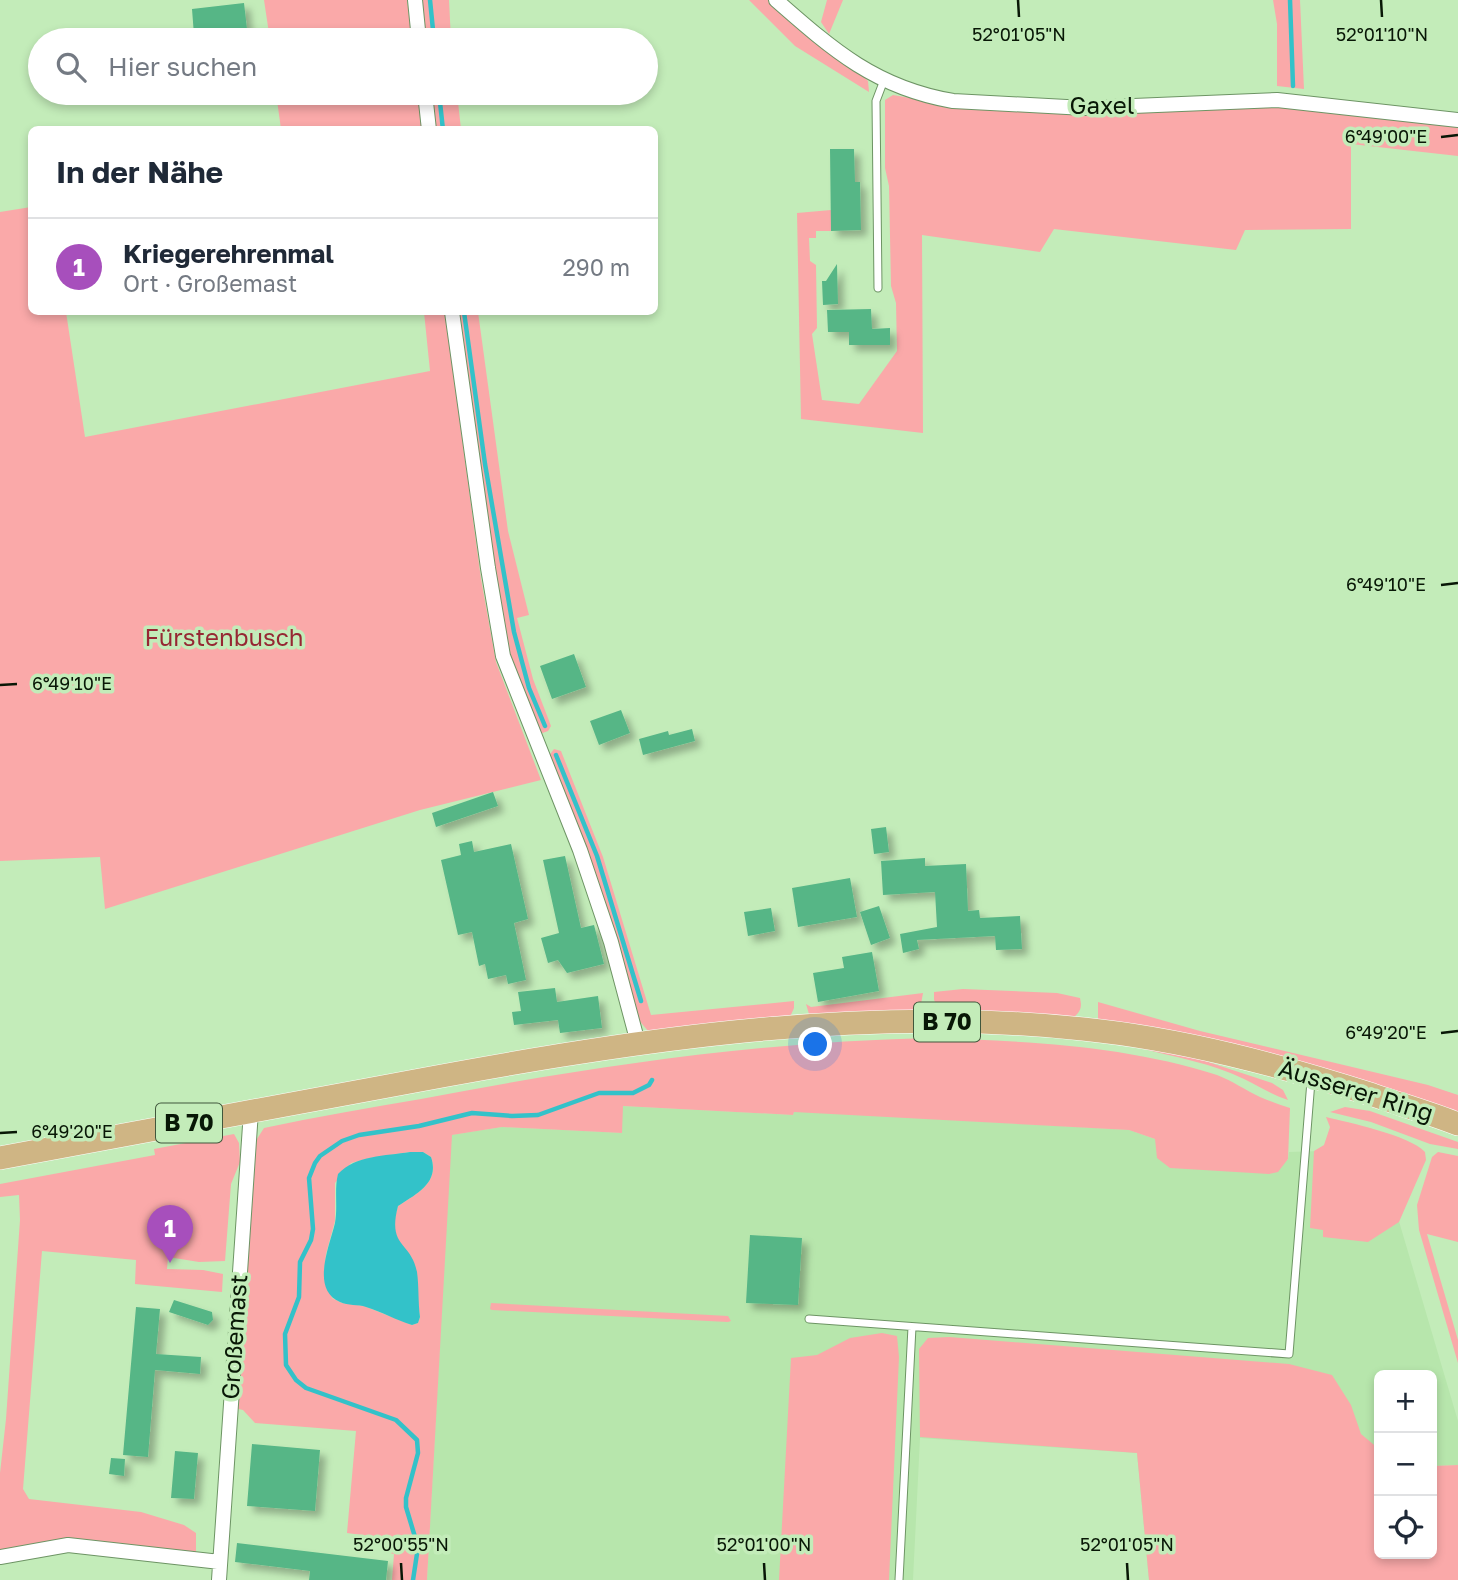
<!DOCTYPE html>
<html lang="de">
<meta charset="utf-8">
<style>
body{margin:0;font-family:"Golos Text",sans-serif;background:#f6f6f7;color:#1f2937}
.controls{position:absolute;right:21px;bottom:21px;display:grid;overflow:hidden;border-radius:10px;box-shadow:0 4px 10px #0003}
.controls button{width:63px;height:63px;display:grid;place-items:center;padding:0;border:0;border-bottom:2px solid #e0e1e3;background:#fff;color:#1f2937;font:35px sans-serif}
.you{position:absolute;left:816px;top:1045px;width:24px;height:24px;margin:-18px;border:5px solid #fff;border-radius:50%;background:#1a73e8;box-shadow:0 0 0 10px #1a73e833}
.badge{display:grid;place-items:center;width:46px;height:46px;border-radius:50%;background:#a74fbc;color:#fff;font-size:23px;font-weight:700}
.pin{position:absolute;translate:-50% -58px;filter:drop-shadow(0 2px 4px #0008)}
.pin::after{content:'';position:absolute;top:37px;width:24px;height:21px;background:inherit;clip-path:polygon(0 0,100% 0,50% 100%)}
.list{margin:0;padding:0;list-style:none}
h2{display:flex;justify-content:space-between;align-items:center;height:91px;margin:0;padding:0 28px;font-size:30px}
h2 small{font-size:23px;font-weight:400;color:#747a83}
.list li{display:grid;grid-template-columns:46px 1fr auto;gap:21px;align-items:center;box-sizing:border-box;height:98px;padding:0 28px;border-top:2px solid #e0e1e3}
.list b{display:block;font-size:26px;white-space:nowrap}
.list p{margin:0;font-size:23px;white-space:nowrap;color:#747a83}
.list em{font-size:23px;font-style:normal;color:#747a83}
.icon{flex:none;width:38px;height:38px;fill:none;stroke:currentColor;stroke-width:2;stroke-linecap:round;stroke-linejoin:round}
.map{position:relative;flex:none;width:1458px;height:1580px;overflow:hidden}
.search{position:absolute;background:#fff;box-shadow:0 4px 10px #0003;left:28px;top:28px;width:630px;height:77px;display:flex;align-items:center;gap:18px;box-sizing:border-box;padding:0 24px;border-radius:38px;color:#747a83;font-size:26px}
.panel{position:absolute;background:#fff;box-shadow:0 4px 10px #0003;left:28px;top:126px;width:630px;height:189px;border-radius:10px}
.map>svg:first-child{display:block}
.built{fill:#b7e6ac}
.green{fill:#faa9a9;fill-rule:evenodd}
.water{fill:#33c2c9}
.lines{fill:none;stroke-linecap:round;stroke-linejoin:round}
.stream{stroke:#33c2c9;stroke-width:4.5}
.building{fill:#56b686;filter:url(#shadow)}
.service-casing{stroke:#6d9464;stroke-width:9}
.minor-casing{stroke:#6d9464;stroke-width:16}
.primary-casing{stroke:#fff;stroke-width:24}
.service{stroke:#fff;stroke-width:7}
.minor{stroke:#fff;stroke-width:14}
.primary{stroke:#cfb584;stroke-width:23}
.ticks{fill:none;stroke:#081706;stroke-width:2.5}
.labels{text-anchor:middle;stroke-width:7;stroke-linejoin:round;paint-order:stroke}
.shield{fill:#c3ecb9;stroke:#40573c;stroke-width:2}
.shield-label{font-size:23px;font-weight:bold;fill:#081706}
.street-label{font-size:24px;fill:#081706;stroke:#c3ecb9}
.park-label{font-size:24px;fill:#962733;stroke:#c3ecb9}
.ticks-label{font-size:18px;text-anchor:middle;fill:#081706;stroke:#c3ecb9;stroke-width:7;stroke-linejoin:round;paint-order:stroke}
</style>
<div class="map">
<svg width="1458" height="1580" viewBox="0 0 1458 1580">
<defs>
<filter id="shadow"><feDropShadow dx="6" dy="6" stdDeviation="3.5" flood-color="#0004"/></filter>
</defs>
<rect width="100%" height="100%" fill="#c3ecb9"/>
<path class="built" d="M622,1106l171,9 1,-4 335,19 26,9 133,21 1,-8 31,-1 73,50 65,220v44l-26,1v-91h-53v179l-230,26 -12,-127 -217,-15 -7,142h-486l24,-445 51,-8 120,6z"/>
<path class="green" d="M264,0h143l5,40h-142z
M419,0h30l2,40h-28z
M749,0h19l32,29 64,48 4,4 1,11 -74,-46z
M827,0h16l-14,34 -8,-12z
M1273,0h27l4,89 -27,-3v-62z
M276,93h142l4,36h-141z
M429,93h28l4,36h-28z
M893,95l52,9 304,-1 209,22v31l-107,-12v85l-106,1 -9,20 -182,-21 -14,23 -118,-17 1,198 -122,-14 -4,-206 34,-3v21h-15v7h-7l1,23 6,4 1,63 -5,6 10,66 37,4 38,-53 -1,-48 -5,-17 -2,-100 -4,-18v-68z
M31,207l1,105h34l19,125 345,-66 -6,-59h21l36,267 15,83 45,118 -121,30 -315,99 -5,-52 -100,4v-649z
M456,312h22l30,219 21,84 -12,3 16,61 18,47 -3,5 -11,4 -28,-73z
M554,749l7,2 42,106 48,158 143,-14v7l-4,9 -141,15 -12,-14 -89,-261z
M963,989l94,4 23,5c2,9 1,13 -6,19l-134,-7 -6,-10v-8z
M923,993l-2,11 -7,7 -105,3 -3,-10 5,3z
M1098,1002l102,29 228,54 30,10v18l-360,-93z
M928,1038c98,3 196,7 289,37 16,6 28,15 43,22 10,4 20,8 30,11l-2,51 -10,13 -9,2 -99,-6 -13,-10 -2,-19 -26,-9 -335,-18 -1,3 -170,-9 -1,27 -120,-6 -50,8 -25,445h-35l2,-26 -4,-1v-14l-43,-6 9,-102 -101,-8 -12,-13 -9,-2 21,-266 9,-14c52,-11 104,-20 157,-29 168,-32 335,-57 507,-61zM410,1152h13l8,5c9,26 -15,37 -33,49l-5,18 5,18 13,16 9,59 -2,6 -6,2 -48,-19 -22,-3 -10,-5 -8,-25 2,-19 9,-33v-38l16,-20 19,-5z
M1140,1045l59,14 73,24 11,7 5,10c-17,-6 -28,-13 -44,-21 -32,-16 -70,-22 -104,-31z
M1345,1107l25,4 88,31v7l-28,-5 -59,-22 -41,-10z
M1326,1117c24,6 83,18 99,35l1,8 -27,62 -31,20 -45,-5v-7l-13,-2 4,-77 10,-6 6,-18z
M234,1134l5,9 1,19 -9,22 -6,77 -26,1 -31,-5 -1,12 36,1 20,4 -1,18 -87,-8 1,-24 -94,-9 -19,238 6,10 112,13 43,13 12,8v21l-75,-9 -121,10v-82l6,-54 14,-199 -1,-25 -19,2v-13l155,-29 -1,-6z
M1438,1152l20,4v86l-31,-8 31,106v23l-39,-133 -2,-25 15,-48z
M491,1303l237,13 3,5 -3,1 -236,-12 -2,-1z
M882,1333l15,3 2,21 -10,223h-110l12,-222 26,-3 33,-17z
M949,1337l340,27 43,11 19,30 10,29 18,15v105h53v-88l26,-1v115h-309l-12,-127 -217,-16 -1,-88 9,-11z"/>
<path class="water" d="M410,1152h13l8,5c9,26 -15,37 -33,49 -11,42 13,35 19,66 2,14 1,30 3,45l-2,6 -6,2c-16,-5 -30,-13 -46,-18 -8,-3 -18,-1 -26,-5 -30,-13 -10,-57 -5,-79 3,-17 -1,-33 3,-49 18,-19 47,-18 72,-22z"/>
<g class="lines">
<path class="stream" d="M430,0l4,40
M1290,0l3,86
M439,93l4,37
M464,312l21,152 29,168 15,56 16,38
M556,755l41,101 44,145
M413,1580l5,-33 -12,-40v-9l12,-45 -1,-13 -21,-20 -90,-32 -10,-8 -10,-15 -1,-31 14,-37 1,-35 11,-22 2,-11 -4,-51 6,-15 5,-7 22,-15 17,-6 60,-9 53,-13 40,3 26,-1 61,-22h34l16,-8 3,-5"/>
</g>
<path class="building" d="M244,3l3,26 -53,6 -2,-26z
M830,149h24l1,33h5l1,48 -30,1z
M837,264l1,40 -15,1 -1,-24h4z
M871,309l1,20 18,-1v17h-41v-13h-21l-1,-22z
M574,654l12,33 -34,12 -12,-33z
M621,710l9,23 -31,12 -9,-24z
M692,729l3,12 -52,14 -4,-16 29,-8 1,4z
M493,792l5,14 -62,21 -4,-14z
M886,827l3,25 -15,2 -3,-25z
M472,841l2,11 37,-8 17,75 -14,4 12,57 -18,4 -2,-9 -18,4 -3,-15 -6,2 -7,-34 -14,3 -17,-75 20,-5 -2,-11z
M565,856l16,72 13,-3 10,39 -37,9 -9,-13 -10,3 -7,-25 18,-5 -16,-73z
M925,858v8l41,-2 2,47 11,-1 1,8 40,-2 2,33 -26,1 -1,-14 -78,4 2,9 -16,4 -3,-19 37,-7 -2,-35 -52,3 -2,-34z
M850,878l7,39 -59,10 -6,-39z
M879,906l11,32 -19,7 -11,-33z
M771,908l4,23 -27,5 -4,-24z
M872,952l7,39 -61,11 -5,-29 31,-5 -2,-11z
M555,988l2,14 41,-6 4,32 -42,5 -2,-13 -44,5 -2,-13 9,-1 -3,-19z
M750,1235l52,3 -4,67 -52,-2z
M174,1300l38,12 1,8 -5,5 -39,-13z
M136,1307l24,2 -4,45 45,3 -1,17 -45,-4 -7,87 -25,-2z
M252,1444l68,6 -5,61 -68,-5z
M175,1451l23,2 -4,46 -23,-1z
M111,1458l14,1 -1,17 -15,-2z
M237,1543l151,18 -2,19h-77l1,-9 -75,-9z"/>
<g class="lines">
<defs>
<path id="service" d="M878,288l-2,-187 8,-21
M809,1319l480,35 22,-273
M899,1580l13,-253"/>
<path id="minor" d="M415,0l4,40
M776,0c57,50 100,88 177,101l132,7 192,-8 181,20
M425,93l4,37
M452,312l36,256 15,88 77,194 31,92 27,101
M0,1557l68,-12 152,17
M219,1580l32,-469"/>
<path id="primary" d="M0,1158c129,-24 259,-48 388,-72 228,-43 463,-82 695,-57 99,10 196,36 290,66 29,10 57,18 85,29"/>
</defs>
<use href="#service" class="service-casing"/>
<use href="#minor" class="minor-casing"/>
<use href="#primary" class="primary-casing"/>
<use href="#service" class="service"/>
<use href="#minor" class="minor"/>
<use href="#primary" class="primary"/>
</g>
<path class="ticks" d="M1018,0l1,17M1381,0l1,17M1441,137l17,-2M1441,585l17,-2M0,685l17,-1M1441,1033l17,-2M0,1133l17,-1M401,1563l1,17M764,1563l1,17M1127,1563l1,17"/>
<g class="labels">
<g class="shield">
<rect x="914" y="1002.5" width="66" height="39" rx="5"/>
<rect x="156" y="1103.5" width="66" height="39" rx="5"/>
</g>
<g class="shield-label">
<text x="947" y="1030">B 70</text>
<text x="189" y="1131">B 70</text>
</g>
<g class="street-label">
<text x="1102" y="114">Gaxel</text>
<text transform="translate(1356 1091) rotate(17)" y="8">Äusserer Ring</text>
<text transform="translate(235 1337) rotate(-86)" y="8">Großemast</text>
</g>
<g class="park-label">
<text x="224" y="646">Fürstenbusch</text>
</g>
</g>
<g class="ticks-label">
<text x="1019" y="41">52°01'05"N</text>
<text x="1382" y="41">52°01'10"N</text>
<text x="1386" y="143">6°49'00"E</text>
<text x="1386" y="591">6°49'10"E</text>
<text x="72" y="690">6°49'10"E</text>
<text x="1386" y="1039">6°49'20"E</text>
<text x="72" y="1138">6°49'20"E</text>
<text x="401" y="1551">52°00'55"N</text>
<text x="764" y="1551">52°01'00"N</text>
<text x="1127" y="1551">52°01'05"N</text>
</g>
</svg>
<div class="controls">
<button>+</button>
<button>−</button>
<button><svg class="icon" aria-label="locate" viewBox="0 0 24 24"><circle cx="12" cy="12" r="6"/><path d="M12 2v4M12 18v4M2 12h4M18 12h4"/></svg></button>
</div>
<div class="you"></div>
<div class="pin badge" style="left:170px;top:1263px">1</div>
<div class="search"><svg class="icon" aria-label="search" viewBox="0 0 24 24"><circle cx="10" cy="10" r="6"/><path d="M15 15l6 6"/></svg>Hier suchen</div>
<section class="panel">
<h2>In der Nähe<small></small></h2>
<ul class="list">
<li><span class="badge">1</span><div><b>Kriegerehrenmal</b><p>Ort · Großemast</p></div><em>290 m</em></li>
</ul>
</section>
</div>
